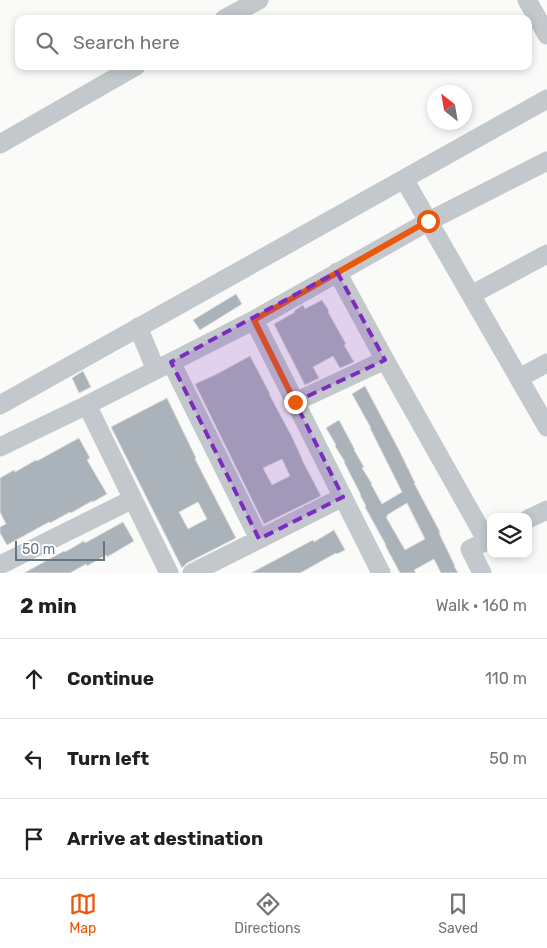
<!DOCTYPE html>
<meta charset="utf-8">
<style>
body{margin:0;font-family:Rubik,sans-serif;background:#f6f6f6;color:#202124}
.controls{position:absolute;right:15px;bottom:15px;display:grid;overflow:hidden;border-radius:10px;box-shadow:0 2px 8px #0003}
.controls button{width:45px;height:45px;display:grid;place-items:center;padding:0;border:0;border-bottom:1px solid #e0e0e0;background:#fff;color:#202124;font:25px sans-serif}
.compass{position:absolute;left:427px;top:85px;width:45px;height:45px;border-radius:50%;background:#fff;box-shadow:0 2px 8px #0003;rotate:329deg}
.scale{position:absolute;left:15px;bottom:12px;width:90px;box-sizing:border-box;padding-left:5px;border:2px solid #657683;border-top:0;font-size:14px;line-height:18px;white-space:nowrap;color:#657683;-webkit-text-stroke:4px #fff;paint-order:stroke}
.stop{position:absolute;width:15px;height:15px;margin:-11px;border:4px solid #ea580c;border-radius:50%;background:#fff}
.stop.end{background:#ea580c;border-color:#fff;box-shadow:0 1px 5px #0008}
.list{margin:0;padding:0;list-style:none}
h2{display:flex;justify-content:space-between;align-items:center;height:65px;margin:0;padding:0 20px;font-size:21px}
h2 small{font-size:16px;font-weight:400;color:#757577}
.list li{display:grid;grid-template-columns:32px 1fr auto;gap:15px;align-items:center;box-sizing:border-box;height:80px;padding:0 20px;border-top:1px solid #e0e0e0}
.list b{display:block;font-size:19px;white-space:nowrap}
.list em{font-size:16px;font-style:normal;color:#757577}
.icon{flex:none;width:28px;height:28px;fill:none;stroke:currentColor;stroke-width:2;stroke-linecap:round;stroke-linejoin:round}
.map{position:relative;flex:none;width:547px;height:573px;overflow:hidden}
.search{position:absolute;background:#fff;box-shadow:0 2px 8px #0003;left:15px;right:15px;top:15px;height:55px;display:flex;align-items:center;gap:12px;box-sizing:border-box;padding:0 18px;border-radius:10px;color:#757577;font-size:19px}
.sheet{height:305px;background:#fff}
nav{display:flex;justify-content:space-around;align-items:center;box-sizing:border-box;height:70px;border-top:1px solid #e0e0e0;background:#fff;font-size:14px;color:#757577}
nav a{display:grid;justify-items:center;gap:2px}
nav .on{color:#ea580c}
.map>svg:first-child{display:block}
.building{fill:#aab3b9;stroke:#dcdcda;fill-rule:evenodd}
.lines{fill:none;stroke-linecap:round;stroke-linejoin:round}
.minor{stroke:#c3c8cc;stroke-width:19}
.route{stroke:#ea580c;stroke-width:6}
.marked{fill:#7b2cbf;fill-opacity:0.2;stroke:#7b2cbf;stroke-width:4;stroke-dasharray:10 6;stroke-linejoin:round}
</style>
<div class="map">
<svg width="547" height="573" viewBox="0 0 547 573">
<rect width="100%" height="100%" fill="#fafaf8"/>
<path class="building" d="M236,294l6,10 -42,26 -7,-10z
M322,300l7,11 -1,1 18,32 -2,1 10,17 -14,6 -7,-12 -20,11 6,11 -14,7 -31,-61 21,-12 -1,-1 9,-6 2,4z
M250,356l20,38h-1l23,43 10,22v1l19,36 -57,28 -69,-140 22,-10zM282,459l8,17 -18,9 -9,-17z
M83,371l8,16 -12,6 -7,-15z
M365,386l34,64 16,33h-1l26,49 -1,1 16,33h-1l4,7h-17l-7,-14 -20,11 2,3h-16l-15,-28h1l-21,-38 1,-1 -6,-11h1l-17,-33h1l-10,-16 1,-1 -10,-17 13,-8 16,30h-1l10,17 -2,1 10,16h-1l11,20 20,-12 -32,-64h1l-19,-34zM407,503l18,36 -20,11 -19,-33 2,-1 -1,-1z
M167,398l29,60 -1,1 41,79 -49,25 -5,5 -71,-141zM198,502l9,17 -19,10 -9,-17z
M79,438l11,20 -3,2 20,34 -14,8 -1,-1 -21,12 -1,-1 -20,11 -1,-1 -42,23 -7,-12v-6l6,-3 -6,-12v-34l14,-8 1,2 21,-12 1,1z
M123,522l11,19 -27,16 -1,-2 -19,11 -1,-2 -16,9h-46l40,-22 1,1 19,-11 1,2z
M334,530l11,20 -8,4 -1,-1 -36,20h-49l62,-33 1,2z"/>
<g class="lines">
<path class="minor" d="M527,0l20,35
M224,19l35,-19
M0,144l136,-78
M404,179l143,248
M337,272l48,88 102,181
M471,295l76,-41
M254,320l127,253
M138,327l18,43
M171,362l88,177
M519,378l28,-15
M295,402l90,-42
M0,405l547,-306
M87,405l82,168
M0,447l87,-42 167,-85 175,-99 118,-60
M528,519l19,-9
M0,565l133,-66
M192,573l151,-76
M482,573l-12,-24 21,-10"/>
</g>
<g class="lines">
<path class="route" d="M295,402l-41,-82 174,-99"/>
</g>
<path class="marked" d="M337,272l48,88 -90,42 48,95 -84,42 -88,-177z"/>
</svg>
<div class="controls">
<button><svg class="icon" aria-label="layers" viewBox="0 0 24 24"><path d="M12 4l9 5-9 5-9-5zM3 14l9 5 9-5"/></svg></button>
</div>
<svg class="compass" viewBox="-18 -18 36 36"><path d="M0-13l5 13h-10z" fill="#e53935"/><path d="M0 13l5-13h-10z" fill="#757577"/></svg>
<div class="scale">50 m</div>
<div class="stop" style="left:428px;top:221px"></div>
<div class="stop end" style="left:295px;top:402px"></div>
<div class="search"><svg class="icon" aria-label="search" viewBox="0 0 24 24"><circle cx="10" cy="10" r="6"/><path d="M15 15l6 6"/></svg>Search here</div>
</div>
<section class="sheet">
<h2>2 min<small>Walk · 160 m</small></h2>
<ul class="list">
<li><svg class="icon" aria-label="ahead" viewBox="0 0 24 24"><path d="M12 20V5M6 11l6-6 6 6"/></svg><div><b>Continue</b></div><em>110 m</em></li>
<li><svg class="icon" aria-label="left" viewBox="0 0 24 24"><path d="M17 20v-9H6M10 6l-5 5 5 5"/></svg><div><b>Turn left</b></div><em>50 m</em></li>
<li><svg class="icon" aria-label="arrive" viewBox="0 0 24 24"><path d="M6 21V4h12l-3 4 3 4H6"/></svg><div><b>Arrive at destination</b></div></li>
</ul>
</section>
<nav>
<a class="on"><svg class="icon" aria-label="map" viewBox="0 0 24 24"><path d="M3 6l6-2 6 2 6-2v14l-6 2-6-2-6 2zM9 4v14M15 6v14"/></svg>Map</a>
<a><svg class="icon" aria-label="directions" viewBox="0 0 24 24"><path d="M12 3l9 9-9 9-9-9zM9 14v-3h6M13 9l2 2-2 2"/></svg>Directions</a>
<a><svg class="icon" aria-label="saved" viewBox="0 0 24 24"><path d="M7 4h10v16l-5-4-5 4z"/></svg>Saved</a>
</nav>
